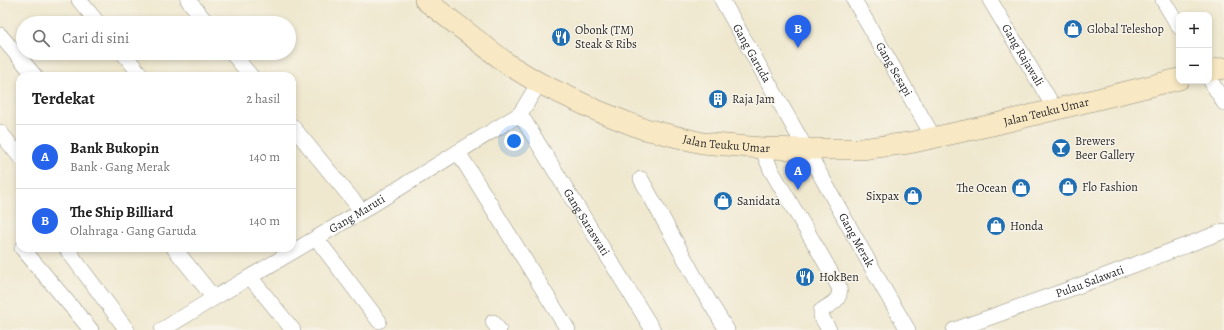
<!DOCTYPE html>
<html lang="id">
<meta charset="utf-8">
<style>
body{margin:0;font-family:Alegreya,serif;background:#f6f6f6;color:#222}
.controls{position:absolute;right:12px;top:12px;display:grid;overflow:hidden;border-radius:8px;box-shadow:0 2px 6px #0003}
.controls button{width:36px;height:36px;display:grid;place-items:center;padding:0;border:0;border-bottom:1px solid #e0e0e0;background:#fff;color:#222;font:20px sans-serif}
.you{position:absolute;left:514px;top:141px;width:14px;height:14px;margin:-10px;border:3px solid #fff;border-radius:50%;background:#1a73e8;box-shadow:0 0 0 6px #1a73e833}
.badge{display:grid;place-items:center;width:26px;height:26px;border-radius:50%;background:#2563eb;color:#fff;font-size:13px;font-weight:700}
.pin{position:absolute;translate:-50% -33px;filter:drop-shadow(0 1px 2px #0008)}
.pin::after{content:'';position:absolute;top:21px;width:14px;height:12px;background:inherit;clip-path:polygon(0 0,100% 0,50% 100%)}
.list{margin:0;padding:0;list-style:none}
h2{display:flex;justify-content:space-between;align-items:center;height:52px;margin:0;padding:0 16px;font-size:17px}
h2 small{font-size:13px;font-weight:400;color:#767676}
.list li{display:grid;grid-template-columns:26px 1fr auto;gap:12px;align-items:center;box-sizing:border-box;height:64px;padding:0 16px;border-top:1px solid #e0e0e0}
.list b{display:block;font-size:15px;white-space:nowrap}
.list p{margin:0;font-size:13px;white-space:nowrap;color:#767676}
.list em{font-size:13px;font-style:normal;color:#767676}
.icon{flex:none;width:22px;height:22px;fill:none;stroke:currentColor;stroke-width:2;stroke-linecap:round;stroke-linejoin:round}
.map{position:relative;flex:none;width:1224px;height:330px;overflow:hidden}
.search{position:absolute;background:#fff;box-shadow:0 2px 6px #0003;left:16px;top:16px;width:280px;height:44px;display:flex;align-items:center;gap:10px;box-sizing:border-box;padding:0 14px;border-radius:22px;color:#767676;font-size:15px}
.panel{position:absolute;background:#fff;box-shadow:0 2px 6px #0003;left:16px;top:72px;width:280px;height:180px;border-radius:12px}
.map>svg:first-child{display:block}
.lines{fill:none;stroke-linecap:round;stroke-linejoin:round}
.street-casing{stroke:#8d8a7d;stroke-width:16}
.secondary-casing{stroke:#8d8a7d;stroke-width:22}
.street{stroke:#fff;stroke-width:15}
.secondary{stroke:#f8e8c3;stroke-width:21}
.labels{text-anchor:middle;stroke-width:3;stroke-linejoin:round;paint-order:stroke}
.poi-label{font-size:12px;fill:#2b2b2b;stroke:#f7f3e8;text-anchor:start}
.street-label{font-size:12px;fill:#2b2b2b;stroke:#f7f3e8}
</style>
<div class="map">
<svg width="1224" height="330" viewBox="0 0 1224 330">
<rect width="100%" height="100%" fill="#f7f3e8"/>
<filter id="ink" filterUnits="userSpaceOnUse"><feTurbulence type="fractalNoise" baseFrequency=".025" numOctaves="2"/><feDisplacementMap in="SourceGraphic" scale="8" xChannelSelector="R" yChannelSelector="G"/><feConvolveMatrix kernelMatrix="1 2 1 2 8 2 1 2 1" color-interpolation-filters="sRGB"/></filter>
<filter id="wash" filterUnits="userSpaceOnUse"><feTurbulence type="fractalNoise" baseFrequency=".012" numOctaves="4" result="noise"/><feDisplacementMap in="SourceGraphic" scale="16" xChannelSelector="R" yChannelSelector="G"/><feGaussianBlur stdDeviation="0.9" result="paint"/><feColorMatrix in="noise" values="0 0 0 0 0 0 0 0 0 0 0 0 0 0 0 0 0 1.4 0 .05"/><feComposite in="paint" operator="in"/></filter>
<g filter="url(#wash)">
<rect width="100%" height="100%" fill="#efe8cf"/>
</g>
<g filter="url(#ink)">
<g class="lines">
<defs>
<g id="street">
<path d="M79,0l19,23"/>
<path d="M188,0l19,23"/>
<path id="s1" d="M722,0l84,149 79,142 23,39"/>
<path id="s2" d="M854,0l80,138"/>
<path id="s3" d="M990,0l65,109"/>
<path d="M1163,0l16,27"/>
<path d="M0,35l35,41"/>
<path d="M123,53l19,23"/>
<path d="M232,53l19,23"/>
<path d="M1209,78l15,25"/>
<path id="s4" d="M520,114l133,216"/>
<path d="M292,126l70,85"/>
<path d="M0,132l20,25"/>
<path d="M762,148l9,22 46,78 22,39c3,14 -9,17 -18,24v5l8,14"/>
<path d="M458,152l110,178"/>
<path d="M641,179l61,111 25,40"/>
<path d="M316,238l63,83"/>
<path d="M22,248l69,82"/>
<path d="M66,248l61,82"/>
<path d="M174,248l40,50"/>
<path d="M250,277l43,53"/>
<path d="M493,322l6,8"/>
<path id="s5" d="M162,330l52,-32 148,-87 158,-97 19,-31"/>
<path id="s6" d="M954,330l124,-44 146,-55"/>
</g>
<g id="secondary">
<path id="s7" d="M425,0l84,65 30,18 59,28 43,17 61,15 60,5 44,1h55l48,-6 83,-18 187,-46"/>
<path d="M1209,71l15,-3"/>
</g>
</defs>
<use href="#street" class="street-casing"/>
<use href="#secondary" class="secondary-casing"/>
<use href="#street" class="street"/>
<use href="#secondary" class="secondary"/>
</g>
</g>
<defs>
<symbol id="shop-disc" viewBox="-11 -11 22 22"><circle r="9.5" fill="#1f6fb2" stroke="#f7f3e8"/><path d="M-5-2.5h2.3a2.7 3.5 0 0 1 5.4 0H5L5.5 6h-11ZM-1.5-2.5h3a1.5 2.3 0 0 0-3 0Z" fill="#fff"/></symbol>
<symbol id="restaurant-disc" viewBox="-11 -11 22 22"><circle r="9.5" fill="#1f6fb2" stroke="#f7f3e8"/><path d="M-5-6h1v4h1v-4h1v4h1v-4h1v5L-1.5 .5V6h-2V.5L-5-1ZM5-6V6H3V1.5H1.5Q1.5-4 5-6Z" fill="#fff"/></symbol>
<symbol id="building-disc" viewBox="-11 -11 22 22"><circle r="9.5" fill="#1f6fb2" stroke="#f7f3e8"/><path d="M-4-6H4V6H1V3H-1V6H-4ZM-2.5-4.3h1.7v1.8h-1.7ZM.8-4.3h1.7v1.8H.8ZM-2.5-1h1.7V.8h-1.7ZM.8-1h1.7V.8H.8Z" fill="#fff"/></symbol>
<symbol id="bar-disc" viewBox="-11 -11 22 22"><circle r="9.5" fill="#1f6fb2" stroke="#f7f3e8"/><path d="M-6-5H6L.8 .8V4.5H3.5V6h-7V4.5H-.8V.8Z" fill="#fff"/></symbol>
</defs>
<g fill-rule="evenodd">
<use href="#shop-disc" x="1062" y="18" width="22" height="22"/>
<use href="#restaurant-disc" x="550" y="26" width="22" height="22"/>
<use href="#building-disc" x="707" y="88" width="22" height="22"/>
<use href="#bar-disc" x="1050" y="137" width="22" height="22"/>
<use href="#shop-disc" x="1057" y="176" width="22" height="22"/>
<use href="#shop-disc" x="1010" y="177" width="22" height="22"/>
<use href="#shop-disc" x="902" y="185" width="22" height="22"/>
<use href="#shop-disc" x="712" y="190" width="22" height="22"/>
<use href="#shop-disc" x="985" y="215" width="22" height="22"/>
<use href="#restaurant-disc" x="794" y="266" width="22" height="22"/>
</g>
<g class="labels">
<g class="poi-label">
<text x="1087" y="33">Global Teleshop</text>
<text x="575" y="34">Obonk (TM)<tspan x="575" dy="14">Steak &amp; Ribs</tspan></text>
<text x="732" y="103">Raja Jam</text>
<text x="1075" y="145">Brewers<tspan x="1075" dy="14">Beer Gallery</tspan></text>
<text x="1082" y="191">Flo Fashion</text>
<text x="1007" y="192" text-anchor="end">The Ocean</text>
<text x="899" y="200" text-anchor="end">Sixpax</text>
<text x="737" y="205">Sanidata</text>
<text x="1010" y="230">Honda</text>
<text x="819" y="281">HokBen</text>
</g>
<g class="street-label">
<text dy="4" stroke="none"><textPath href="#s1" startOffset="61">Gang Garuda</textPath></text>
<text dy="4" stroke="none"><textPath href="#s3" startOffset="64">Gang Rajawali</textPath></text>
<text dy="4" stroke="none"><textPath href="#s2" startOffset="80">Gang Sesapi</textPath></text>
<text dy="4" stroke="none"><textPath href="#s7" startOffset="664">Jalan Teuku Umar</textPath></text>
<text dy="4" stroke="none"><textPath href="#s7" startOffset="340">Jalan Teuku Umar</textPath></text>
<text dy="4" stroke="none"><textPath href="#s5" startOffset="227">Gang Maruti</textPath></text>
<text dy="4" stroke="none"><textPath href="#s4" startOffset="127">Gang Saraswati</textPath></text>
<text dy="4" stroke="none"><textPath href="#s1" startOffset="275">Gang Merak</textPath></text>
<text dy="4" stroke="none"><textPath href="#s6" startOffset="144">Pulau Salawati</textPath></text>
</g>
</g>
</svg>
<div class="controls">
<button>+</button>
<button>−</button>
</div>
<div class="you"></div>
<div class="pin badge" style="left:798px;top:190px">A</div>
<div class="pin badge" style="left:798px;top:48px">B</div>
<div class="search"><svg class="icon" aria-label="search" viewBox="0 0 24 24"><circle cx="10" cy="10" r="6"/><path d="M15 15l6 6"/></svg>Cari di sini</div>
<section class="panel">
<h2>Terdekat<small>2 hasil</small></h2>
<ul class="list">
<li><span class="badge">A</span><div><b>Bank Bukopin</b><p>Bank · Gang Merak</p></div><em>140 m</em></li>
<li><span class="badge">B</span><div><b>The Ship Billiard</b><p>Olahraga · Gang Garuda</p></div><em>140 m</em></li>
</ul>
</section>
</div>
